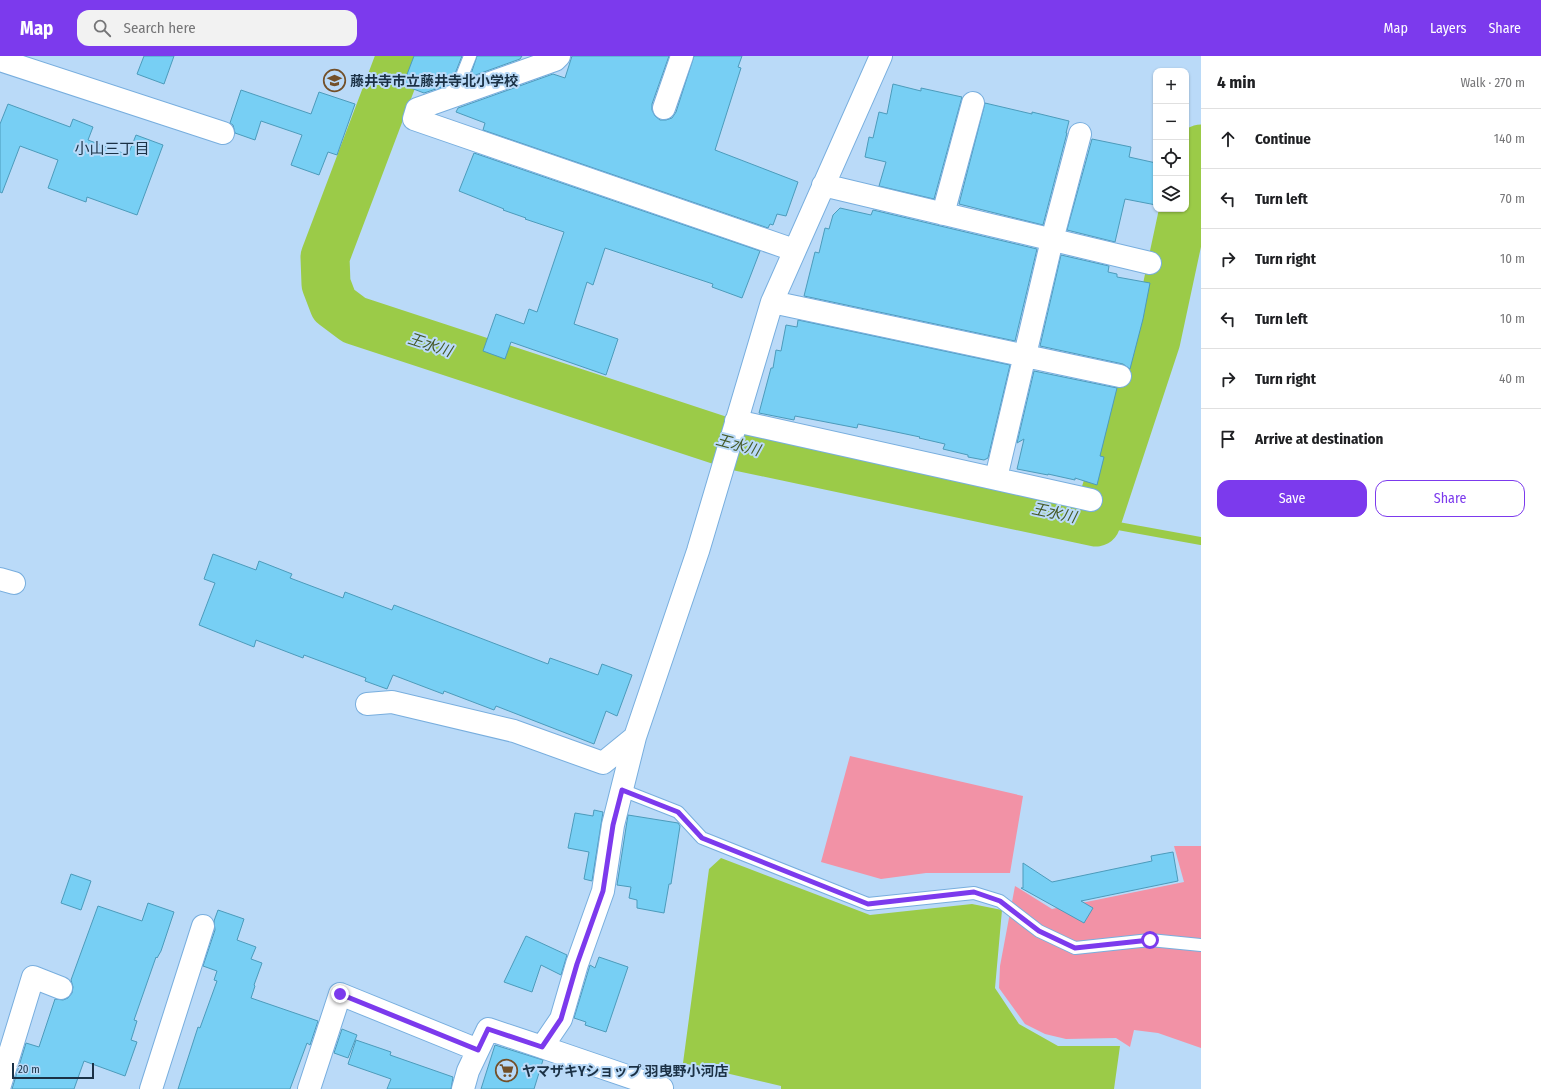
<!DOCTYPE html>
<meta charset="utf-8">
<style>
body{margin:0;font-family:"Fira Sans Condensed","Noto Sans JP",sans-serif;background:#f2f2f2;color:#202124}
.controls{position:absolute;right:12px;top:12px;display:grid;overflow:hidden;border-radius:8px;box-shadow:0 1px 3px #0004}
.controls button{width:36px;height:36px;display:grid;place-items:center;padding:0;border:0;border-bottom:1px solid #e0e0e0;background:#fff;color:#202124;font:20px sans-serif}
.scale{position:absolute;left:12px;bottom:10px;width:82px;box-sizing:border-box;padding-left:4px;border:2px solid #1b3145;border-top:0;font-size:11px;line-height:14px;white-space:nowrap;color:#1b3145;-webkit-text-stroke:3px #badaf8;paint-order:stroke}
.stop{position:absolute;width:12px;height:12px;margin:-9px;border:3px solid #7c3aed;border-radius:50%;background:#fff}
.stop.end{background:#7c3aed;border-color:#fff;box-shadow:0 1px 4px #0008}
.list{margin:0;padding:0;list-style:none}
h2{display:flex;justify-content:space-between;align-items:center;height:52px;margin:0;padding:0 16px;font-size:17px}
h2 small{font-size:13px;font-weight:400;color:#757577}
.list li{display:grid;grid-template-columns:26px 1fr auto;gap:12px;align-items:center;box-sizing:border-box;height:60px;padding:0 16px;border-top:1px solid #e0e0e0}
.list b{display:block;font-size:15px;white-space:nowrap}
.list em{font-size:13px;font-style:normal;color:#757577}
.actions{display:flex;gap:8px;padding:12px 16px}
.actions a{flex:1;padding:9px 0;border:1px solid #7c3aed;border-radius:12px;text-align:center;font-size:14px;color:#7c3aed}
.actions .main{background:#7c3aed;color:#fff}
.icon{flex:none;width:22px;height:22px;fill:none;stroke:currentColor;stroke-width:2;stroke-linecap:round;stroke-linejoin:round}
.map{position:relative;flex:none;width:1201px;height:1033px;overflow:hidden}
header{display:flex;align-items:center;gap:24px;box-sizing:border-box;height:56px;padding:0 20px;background:#7c3aed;color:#fff}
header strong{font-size:19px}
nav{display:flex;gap:22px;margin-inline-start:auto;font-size:14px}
.search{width:280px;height:36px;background:#f2f2f2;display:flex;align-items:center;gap:10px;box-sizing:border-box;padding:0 14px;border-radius:12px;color:#757577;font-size:15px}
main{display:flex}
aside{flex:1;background:#fff}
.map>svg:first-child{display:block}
.green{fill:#f292a6}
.water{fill:#9bcb48}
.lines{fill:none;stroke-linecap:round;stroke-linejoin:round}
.stream{stroke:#9bcb48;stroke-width:8}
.river{stroke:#9bcb48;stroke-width:49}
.building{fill:#77cff4;stroke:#4c9bbb}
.lane-casing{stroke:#78aede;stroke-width:14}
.street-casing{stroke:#78aede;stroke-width:24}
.lane{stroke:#fff;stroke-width:12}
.street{stroke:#fff;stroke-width:22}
.route{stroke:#7c3aed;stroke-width:5}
.labels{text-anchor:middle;stroke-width:4;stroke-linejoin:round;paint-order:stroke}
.poi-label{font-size:14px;font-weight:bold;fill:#1b3145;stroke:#badaf8;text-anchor:start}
.neighbourhood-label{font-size:15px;fill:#1b3145;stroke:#badaf8}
.water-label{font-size:15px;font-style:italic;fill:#455927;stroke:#badaf8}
</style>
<header>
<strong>Map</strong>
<div class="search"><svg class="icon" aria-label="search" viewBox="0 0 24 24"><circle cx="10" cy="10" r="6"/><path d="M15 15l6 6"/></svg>Search here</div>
<nav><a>Map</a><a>Layers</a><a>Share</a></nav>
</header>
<main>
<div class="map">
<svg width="1201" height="1033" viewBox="0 0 1201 1033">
<rect width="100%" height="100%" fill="#badaf8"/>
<path class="green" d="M850,700l173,40 -13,77h-84l-45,6 -60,-17z
M1174,790h27v202l-43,-15 -24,-3 -4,17 -14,-9 -50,1 -21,-5 -20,-10 -26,-36 1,-22 15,-80 37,23 132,-27z"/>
<path class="water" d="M721,802l149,57 102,-11 30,6 -7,78 24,36 39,22h62l-6,43h-333v-3l-98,-23 26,-194z"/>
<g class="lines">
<path class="stream" d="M1096,466l105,19"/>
<path class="river" d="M401,0l-76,201 1,27 8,21 20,15 383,126 359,76 60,-182 28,-131
M1186,144l8,-38 7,-13"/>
</g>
<path class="building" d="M144,0h30l-10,28 -27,-10z
M414,0h48l-11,28 -27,9 -21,-8z
M477,0h45l-2,3 -50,18z
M572,0h97l-17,48v6l3,6 5,4h6l6,-2 4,-6 18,-56h48l-4,11 3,1 -26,82 83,32 -12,34 -9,-2 -4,11 -3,-1 -2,4 -285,-98 2,-7 -29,-11 2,-4 95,-34 12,4z
M893,28l28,7v-3l41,9 -28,102 -55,-13 7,-24 -21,-5 4,-20 4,1 6,-26 8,2z
M241,34l70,24 8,-22 36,12 -18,51 -9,-3 -9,23 -28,-10 11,-30 -41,-14 -6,19 -20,-7 -2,-8 -3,-2z
M985,47l47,11v-2l37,9 -3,12h1l-24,92 -84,-21z
M8,48l62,23 3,-8 20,8 -5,13 40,15 8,-20 27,10 -26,70 -50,-18 -1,5 -38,-14 10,-28 -38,-14 -18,47 -2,-1v-68z
M1092,83l39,8 -2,10 27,6v42l-31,-6 -10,43 -48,-12z
M474,97l286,98 -18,47 -30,-11 1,-3 -108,-36 -12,37 -6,-3 -13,42 44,15 -12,36 -95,-33 -6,17 -22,-8 13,-37 28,10 5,-15 8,3 27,-80 -39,-13 1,-1 -23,-8 1,-1 -45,-18z
M840,152l31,7 2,-5 164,39 -22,92 -211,-45 11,-44 4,1 6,-25 4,1 4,-14z
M1061,199l48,11 -1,6 9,2v3l33,6 -7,36 -13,50 -7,-5 -83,-18z
M798,264l212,45 -22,93 -4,2 -16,-3v-2l-25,-6 2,-5 -26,-6 1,-1 -62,-13 -1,4 -62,-12 -1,4 -35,-7 12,-45h2l3,-18 5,1 5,-26 11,2z
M1034,315l83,17 -17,68 4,1 -7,28 -22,-7v2l-27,-6v1l-31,-6 7,-30 -7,4z
M213,498l43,16 3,-9 33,13 -2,4 53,20 2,-6 47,18 2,-5 154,59 2,-6 48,17 4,-11 30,11 -15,41 -11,-5 -12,33 -98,-38 -2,4 -50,-19 -1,3 -50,-19 -6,14 -22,-8 1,-3 -62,-23 -1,3 -47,-18 -2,7 -55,-22 16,-42 -11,-4z
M594,754l9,2 -11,69 -8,-2 5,-27 -21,-4 7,-35 18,3z
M628,759l50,8 2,3 -9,58h-2l-5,29 -27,-5v-8l-8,-2 2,-11 -14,-2z
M1173,796l5,29 -97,20 12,7 -9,15 -63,-35h2v-25l29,19 100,-21 -1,-5z
M71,818l20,7 -10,29 -20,-7z
M148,847l26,9 -13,39 -4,7 -1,-1 -22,63 3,1 -6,19 6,2 -12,34 -41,-15 -10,28h-62l14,-46 13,4 16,-48 8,1 5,-2 4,-5 1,-6 -2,-7 27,-74 44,15z
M218,854l26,9 -7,21 19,7 -5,12 11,4 -8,22 1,1 -4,12 67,23 -8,24 -3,-2 -17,46h-112l20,-62 2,1 17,-47 -3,-1 3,-9 -14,-5 12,-36 -1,-9z
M526,880l41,19 -6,20 -20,-10 -9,27 -28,-10z
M599,901l29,10 -22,65 -21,-7 1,-3 -12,-4 16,-53 5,3z
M342,973l15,6 -9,23 -14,-5z
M356,984l35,12 -1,3 63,22 -2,12h-64l4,-10 -43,-15z
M495,989l48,15 -9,29h-53z"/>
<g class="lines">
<defs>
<path id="lane" d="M454,40l16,-40
M622,734l56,22 24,26 166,66 106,-11 26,8 39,30 36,17 75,-8 51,5"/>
<path id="street" d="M559,0l-4,4 -138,49 -3,10 380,131
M0,4l223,73
M664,52l18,-52
M823,129l327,78
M943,158l30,-111
M772,246l348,74
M736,365l355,79
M996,422l56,-238 28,-106
M0,523l14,4
M367,648l25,-2 122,29 89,32 32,-26
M542,991l120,41
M0,1029l33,-108 28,11
M151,1033l52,-163
M309,1033l31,-95 138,56
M463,1033l5,-18 20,-42 54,18 19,-28 16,-55 26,-73 10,-66 22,-88 63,-186 74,-249 109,-246"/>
</defs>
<use href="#lane" class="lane-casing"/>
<use href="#street" class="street-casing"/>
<use href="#lane" class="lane"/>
<use href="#street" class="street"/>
</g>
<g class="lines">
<path class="route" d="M340,938l138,56 10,-21 54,18 19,-28 16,-55 26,-73 10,-66 9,-35 56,22 24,26 166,66 106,-12 26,9 39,30 36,17 75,-8"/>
</g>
<defs>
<symbol id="school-ring" viewBox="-11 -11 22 22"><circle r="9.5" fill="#badaf8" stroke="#735029" stroke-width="1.5"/><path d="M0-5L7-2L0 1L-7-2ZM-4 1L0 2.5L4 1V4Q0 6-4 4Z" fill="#735029"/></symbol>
<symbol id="supermarket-ring" viewBox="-11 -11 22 22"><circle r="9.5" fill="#badaf8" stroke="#735029" stroke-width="1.5"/><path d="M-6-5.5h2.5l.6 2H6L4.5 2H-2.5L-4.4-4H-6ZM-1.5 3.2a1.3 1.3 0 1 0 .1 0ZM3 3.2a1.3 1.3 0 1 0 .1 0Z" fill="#735029"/></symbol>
</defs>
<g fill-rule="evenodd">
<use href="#school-ring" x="322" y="12" width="25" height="25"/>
<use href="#supermarket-ring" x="494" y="1002" width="25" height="25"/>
</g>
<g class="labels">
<g class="poi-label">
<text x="350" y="30">藤井寺市立藤井寺北小学校</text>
<text x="522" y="1020">ヤマザキYショップ 羽曳野小河店</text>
</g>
<g class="neighbourhood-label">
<text x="112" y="98">小山三丁目</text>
</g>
<g class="water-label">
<text transform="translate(430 289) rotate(18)" y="5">王水川</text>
<text transform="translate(738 389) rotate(15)" y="5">王水川</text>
<text transform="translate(1054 457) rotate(12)" y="5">王水川</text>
</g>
</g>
</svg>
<div class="controls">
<button>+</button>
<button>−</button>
<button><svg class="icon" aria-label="locate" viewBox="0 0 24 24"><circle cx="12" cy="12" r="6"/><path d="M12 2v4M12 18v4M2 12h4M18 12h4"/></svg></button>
<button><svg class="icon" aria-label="layers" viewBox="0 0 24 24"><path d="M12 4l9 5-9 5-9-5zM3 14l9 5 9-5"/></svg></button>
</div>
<div class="scale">20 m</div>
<div class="stop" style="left:1150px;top:884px"></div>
<div class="stop end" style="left:340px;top:938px"></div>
</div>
<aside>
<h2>4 min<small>Walk · 270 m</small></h2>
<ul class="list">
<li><svg class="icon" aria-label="ahead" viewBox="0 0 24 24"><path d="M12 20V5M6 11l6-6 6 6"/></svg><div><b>Continue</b></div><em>140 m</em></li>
<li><svg class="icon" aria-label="left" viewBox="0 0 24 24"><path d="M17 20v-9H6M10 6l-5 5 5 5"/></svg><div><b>Turn left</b></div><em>70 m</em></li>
<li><svg class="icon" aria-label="right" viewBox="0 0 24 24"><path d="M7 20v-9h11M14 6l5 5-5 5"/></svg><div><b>Turn right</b></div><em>10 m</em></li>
<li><svg class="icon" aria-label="left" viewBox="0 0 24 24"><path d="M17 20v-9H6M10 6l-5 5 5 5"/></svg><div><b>Turn left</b></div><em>10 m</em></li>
<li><svg class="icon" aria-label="right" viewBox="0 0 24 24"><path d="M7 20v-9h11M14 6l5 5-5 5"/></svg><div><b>Turn right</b></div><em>40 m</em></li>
<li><svg class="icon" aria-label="arrive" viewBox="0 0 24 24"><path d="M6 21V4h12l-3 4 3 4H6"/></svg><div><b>Arrive at destination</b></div></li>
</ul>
<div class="actions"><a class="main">Save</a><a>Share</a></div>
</aside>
</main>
